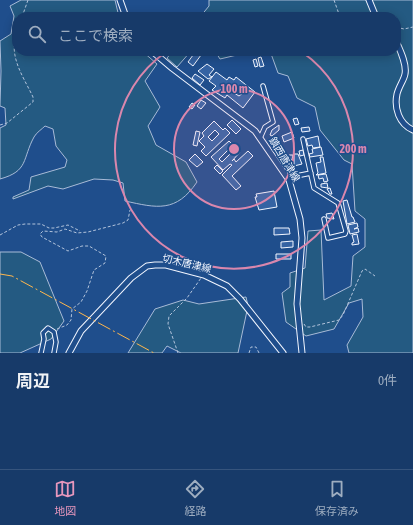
<!DOCTYPE html>
<html lang="ja">
<meta charset="utf-8">
<style>
body{margin:0;font-family:"Asap Condensed","Noto Sans JP",sans-serif;background:#20416f;color:#f1f3f6}
.list{margin:0;padding:0;list-style:none}
h2{display:flex;justify-content:space-between;align-items:center;height:52px;margin:0;padding:0 16px;font-size:17px}
h2 small{font-size:13px;font-weight:400;color:#9eadc0}
.icon{flex:none;width:22px;height:22px;fill:none;stroke:currentColor;stroke-width:2;stroke-linecap:round;stroke-linejoin:round}
.map{position:relative;flex:none;width:413px;height:353px;overflow:hidden}
.search{position:absolute;background:#173a69;box-shadow:0 2px 10px #0003;left:12px;right:12px;top:12px;height:44px;display:flex;align-items:center;gap:10px;box-sizing:border-box;padding:0 14px;border-radius:16px;color:#9eadc0;font-size:15px}
.sheet{height:116px;background:#173a69}
nav{display:flex;justify-content:space-around;align-items:center;box-sizing:border-box;height:56px;border-top:1px solid #36547d;background:#173a69;font-size:11px;color:#9eadc0}
nav a{display:grid;justify-items:center;gap:2px}
nav .on{color:#e797bd}
.map>svg:first-child{display:block}
.green{fill:#245a82;stroke:#a8bbd7}
.building{fill:#3563a3;stroke:#f2f6ff;fill-rule:evenodd}
.lines{fill:none;stroke-linecap:round;stroke-linejoin:round}
.minor-casing{stroke:#f2f6ff;stroke-width:5.5}
.secondary-casing{stroke:#f2f6ff;stroke-width:7}
.path{stroke:#b3c4dc;stroke-width:1;stroke-dasharray:3 2;stroke-linecap:butt}
.minor{stroke:#1f4e8c;stroke-width:3.5}
.secondary{stroke:#1f4e8c;stroke-width:5}
.power{stroke:#ffb74d;stroke-width:1;stroke-dasharray:14 3 2 3;stroke-linecap:butt}
.ring{fill:none;stroke:#da87ad;stroke-width:2}
.labels{text-anchor:middle;stroke-width:3;stroke-linejoin:round;paint-order:stroke}
.street-label{font-size:10px;fill:#f2f6ff;stroke:#1f4e8c}
.centre{fill:#da87ad;stroke:#1f4e8c;stroke-width:2}
.ring-label{font-size:12px;text-anchor:middle;font-weight:bold;fill:#da87ad;stroke:#1f4e8c;stroke-width:3;stroke-linejoin:round;paint-order:stroke}
</style>
<div class="map">
<svg width="413" height="353" viewBox="0 0 413 353">
<rect width="100%" height="100%" fill="#1f4e8c"/>
<path class="green" d="M21,0h94l4,17h-102v34h125l15,13 -12,17 15,26 -12,19 8,19 30,17 11,20c-21,31 -40,26 -72,19l-2,-18 -10,-3 -19,-1 -31,10 -15,-3 -35,13v-2l16,-7 2,-13 34,-10 2,-7 -11,-14 -3,-17 -8,-3c-3,3 -9,7 -11,11 -12,22 -5,34 -34,42v-51l6,-3 -1,-17 -5,-2 1,-35 -1,-30 11,-7 3,-18 -4,-10z
M209,0h204v353h-64l-2,-8 16,-28 -1,-18 -13,4 -15,26 -28,7 -20,-14 -4,-29 8,-6v-14l15,-5 3,-37 13,-1 3,70 27,-14 2,-30 12,-9v-28l-10,-8 -3,-47 -8,-4 -24,-30 -5,-23 -18,-9 -9,-22 -10,-3 -8,-22h126v-34h-196l9,-11z
M173,51h18l-14,16 -10,-9z
M215,51h23l-1,4 -17,4z
M0,252h21l19,10 24,59 -13,18 -31,14h-20z
M246,297l2,9 -10,47h-57l-14,-7 -5,7h-34l27,-44 28,-9 16,4z"/>
<path class="building" d="M196,51h8l-11,15 -5,-4z
M261,57l3,9 -4,1 -2,-9z
M256,59l2,7 -3,1 -2,-7z
M207,64l7,5 -5,6 3,2 -4,2 -10,-8z
M216,72l11,8 2,-3 5,3 2,-3 19,15 -12,16 -16,-13 -2,3 -13,-8 4,-4 -7,-5zM239,87l4,4v2l-4,3 -5,-3z
M195,74l9,6 -4,5 -8,-7z
M201,100l5,3 -5,6 -4,-3z
M192,103l3,2 -3,4 -3,-2z
M297,118l2,6 -4,1 -2,-6z
M232,120l9,9 -5,5 -9,-9z
M214,121l9,9 2,-2 5,5 -24,23 -5,-5 4,-4 -6,-6 5,-5 -2,-3zM215,130l4,4 -7,7 -4,-4z
M279,125v5l-7,6 -2,-1 2,-5z
M309,127l1,4 -8,1 -1,-4z
M196,131l4,1 -3,14 -4,-1z
M292,132l2,6 -10,4 -2,-6z
M318,136l2,11 -7,1 -1,-3 -4,1 -2,-7z
M229,141l11,11 -8,9 2,-2 2,3 12,-11 5,5 -21,20 9,10 -5,4 -14,-15 10,-10 -2,-1 -7,6 -12,-13zM229,149l3,3 -10,10 -3,-3z
M321,147l2,8 -13,2 -1,-3 4,-1 -1,-4z
M303,150l1,5 -4,1 -1,-5z
M195,154l8,8 -6,5 -8,-7z
M294,154h4l4,10 -8,2z
M289,155h4l-1,5h-4z
M320,157h3l3,16 -10,2 2,-2 -2,-10 5,-1z
M217,165l6,6 -3,3 -6,-6z
M326,174l2,7 -4,1 -1,-4 -4,1 -1,-4z
M327,183l1,5 -7,-1v-3z
M330,188l2,6h-2l-3,-5z
M274,191l3,16 -18,3 -4,-13h2l-1,-3z
M347,200l5,17h1l2,5 -8,2 -4,-23z
M332,213l2,6 -7,-1 -1,-4z
M357,223l1,4 -4,2 4,-1 1,4 -9,2 -2,-9z
M274,228h15l1,6 -16,1z
M357,234l2,10 -7,1v-2l2,-1 -2,-7z
M293,241v6l-12,1v-6z
M276,254h15v5h-15z"/>
<g class="lines">
<defs>
<path id="minor" d="M261,136l4,-9 8,-5 -10,-36
M303,139l11,49 24,15 8,28 -1,3 -17,4 -4,-19
M289,180l7,-4 15,-3
M41,353l3,-14 -1,-6 5,-5 6,4 2,10 -2,11"/>
<path id="secondary" d="M120,0l6,17
M369,0l7,17
M396,41c4,9 11,23 9,33 -1,6 -6,12 -8,20 -3,14 2,30 16,36
M152,51l20,17 83,63 34,49 11,39 2,19 -5,66 5,49
M69,353l12,-22 50,-53 16,-12 8,-1h11l38,10 23,11 13,13 43,54"/>
</defs>
<use href="#minor" class="minor-casing"/>
<use href="#secondary" class="secondary-casing"/>
<path class="path" d="M334,0l6,17
M22,17l6,-17
M396,27l8,2 9,-2
M0,125l7,-2 26,-21v-5c-11,-23 -25,-41 -16,-67
M0,235l18,-10 7,-1h16l8,4h5l14,-3 12,6
M304,324l2,3h4l29,-7 4,-5 19,-44 3,-2 10,7
M57,329l10,-4 4,-5 1,-11 9,-7 6,-11 7,-21 11,-7 1,-7 -17,-10h-7l-14,5 -26,-14 -2,-3 3,-3 14,1 8,-3 12,4 11,-1 35,-9 5,-3 2,-10
M178,353l-10,-29 1,-8 18,-18 14,-20
M249,353l2,-6h5l3,6"/>
<use href="#minor" class="minor"/>
<use href="#secondary" class="secondary"/>
<path class="power" d="M0,274l12,2 142,77"/>
</g>
<circle cx="234" cy="149" r="60" fill="#da87ad" fill-opacity=".12"/>
<g class="ring">
<circle cx="234" cy="149" r="60"/>
<path d="M302 52A119 119 0 1 1 166 52"/>
</g>
<g class="labels">
<g class="street-label">
<text transform="translate(285 159) rotate(59)" y="4">鎮西唐津線</text>
<text transform="translate(187 263) rotate(13)" y="4">切木唐津線</text>
</g>
</g>
<circle cx="234" cy="149" r="6" class="centre"/>
<g class="ring-label">
<text x="234" y="93">100 m</text>
<text x="353" y="153">200 m</text>
</g>
</svg>
<div class="search"><svg class="icon" aria-label="search" viewBox="0 0 24 24"><circle cx="10" cy="10" r="6"/><path d="M15 15l6 6"/></svg>ここで検索</div>
</div>
<section class="sheet">
<h2>周辺<small>0件</small></h2>
<ul class="list">
</ul>
</section>
<nav>
<a class="on"><svg class="icon" aria-label="map" viewBox="0 0 24 24"><path d="M3 6l6-2 6 2 6-2v14l-6 2-6-2-6 2zM9 4v14M15 6v14"/></svg>地図</a>
<a><svg class="icon" aria-label="directions" viewBox="0 0 24 24"><path d="M12 3l9 9-9 9-9-9zM9 14v-3h6M13 9l2 2-2 2"/></svg>経路</a>
<a><svg class="icon" aria-label="saved" viewBox="0 0 24 24"><path d="M7 4h10v16l-5-4-5 4z"/></svg>保存済み</a>
</nav>
